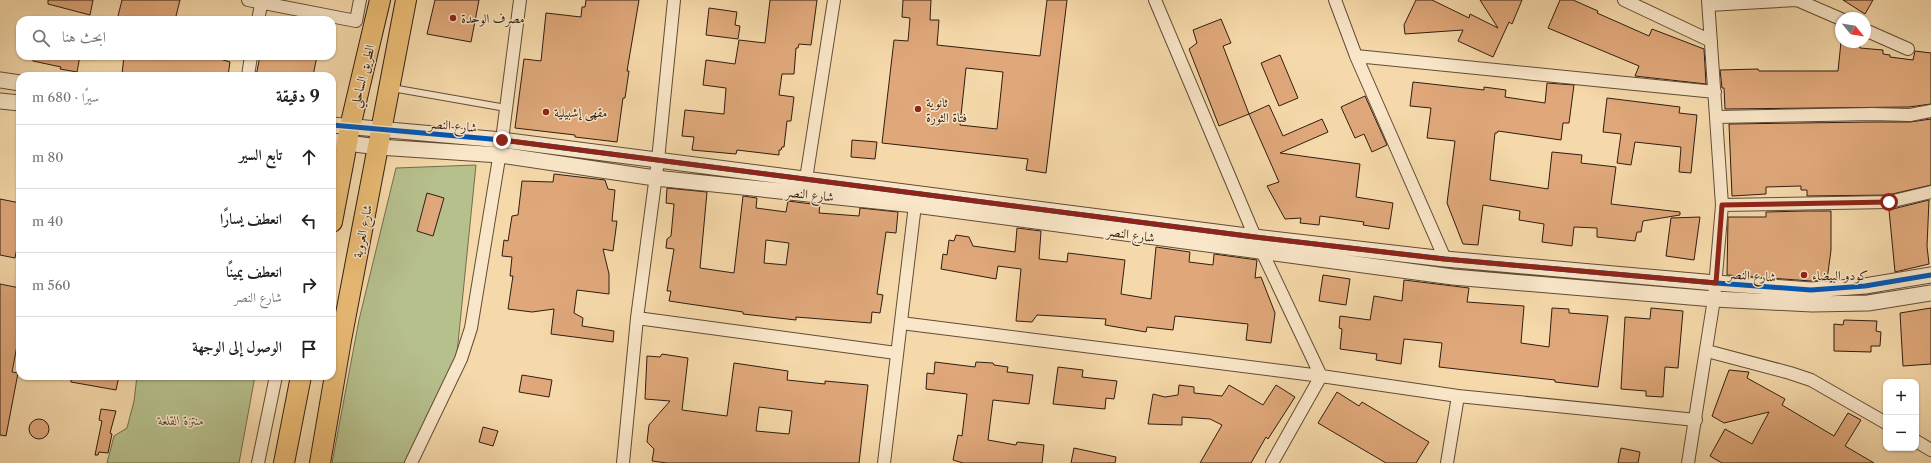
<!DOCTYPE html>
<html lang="ar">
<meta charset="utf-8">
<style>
body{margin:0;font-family:"Libre Caslon Text",Amiri,serif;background:#f6f6f6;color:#222;direction:rtl}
.controls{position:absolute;right:12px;bottom:12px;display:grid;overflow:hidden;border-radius:8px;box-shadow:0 1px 3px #0004}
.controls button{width:36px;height:36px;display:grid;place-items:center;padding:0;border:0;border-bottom:1px solid #e0e0e0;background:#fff;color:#222;font:20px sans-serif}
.compass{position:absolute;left:1835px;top:12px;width:36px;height:36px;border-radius:50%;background:#fff;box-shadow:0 1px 3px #0004;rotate:120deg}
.stop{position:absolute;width:12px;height:12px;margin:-9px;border:3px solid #8f2418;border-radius:50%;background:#fff}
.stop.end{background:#8f2418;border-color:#fff;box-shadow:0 1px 4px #0008}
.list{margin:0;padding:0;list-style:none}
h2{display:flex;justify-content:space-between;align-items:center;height:52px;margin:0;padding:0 16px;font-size:17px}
h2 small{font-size:13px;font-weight:400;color:#767676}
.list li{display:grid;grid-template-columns:26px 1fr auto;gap:12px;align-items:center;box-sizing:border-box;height:64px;padding:0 16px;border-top:1px solid #e0e0e0}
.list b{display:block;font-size:15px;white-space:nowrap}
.list p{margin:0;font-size:13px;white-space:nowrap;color:#767676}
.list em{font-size:13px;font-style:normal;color:#767676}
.icon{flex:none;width:22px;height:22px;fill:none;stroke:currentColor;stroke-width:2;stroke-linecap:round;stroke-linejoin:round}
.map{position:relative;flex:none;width:1931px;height:463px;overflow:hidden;direction:ltr}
.search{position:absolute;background:#fff;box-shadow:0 1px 3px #0004;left:16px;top:16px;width:320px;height:44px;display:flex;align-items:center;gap:10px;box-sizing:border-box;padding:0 14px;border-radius:12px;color:#767676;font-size:15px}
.panel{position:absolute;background:#fff;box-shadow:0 1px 3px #0004;left:16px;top:72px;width:320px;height:308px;border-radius:12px;direction:rtl}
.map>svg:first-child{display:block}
.green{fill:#b6c08d;stroke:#726e4f}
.building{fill:#e0a87a;stroke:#2f1d11;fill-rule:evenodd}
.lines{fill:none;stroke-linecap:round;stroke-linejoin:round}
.service-casing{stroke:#614c37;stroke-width:8}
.minor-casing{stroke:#614c37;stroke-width:14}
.tertiary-casing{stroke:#614c37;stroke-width:17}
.trunk-casing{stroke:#2f1d11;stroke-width:22}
.service{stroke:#f9e6c8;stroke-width:6}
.minor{stroke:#f9e6c8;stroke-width:12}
.tertiary{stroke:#f9e6c8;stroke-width:15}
.trunk{stroke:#ebbc75;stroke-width:20}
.cycleway-casing{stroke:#f9e6c8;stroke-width:8}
.cycleway{stroke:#0057b8;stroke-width:5}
.route{stroke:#8f2418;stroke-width:5}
.poi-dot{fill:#8f2418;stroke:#f9e6c8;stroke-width:1.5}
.labels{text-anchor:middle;stroke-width:3;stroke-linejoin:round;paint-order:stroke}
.poi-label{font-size:13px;fill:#2f1d11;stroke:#f9e6c8;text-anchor:start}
.street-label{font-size:13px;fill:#2f1d11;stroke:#f9e6c8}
.park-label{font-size:13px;font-style:italic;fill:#584e36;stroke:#f9e6c8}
</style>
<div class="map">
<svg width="1931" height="463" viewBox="0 0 1931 463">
<rect width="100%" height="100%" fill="#f6d9aa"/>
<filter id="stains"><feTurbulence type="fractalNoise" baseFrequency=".005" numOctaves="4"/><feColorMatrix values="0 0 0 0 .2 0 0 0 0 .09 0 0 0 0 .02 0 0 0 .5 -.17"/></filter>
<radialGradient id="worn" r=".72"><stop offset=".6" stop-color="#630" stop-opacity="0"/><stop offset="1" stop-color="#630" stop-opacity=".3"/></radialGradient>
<path class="green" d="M476,165l-19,188 -50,110h-75l27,-143 37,-152z
M137,376h118l-16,87h-132l7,-27 13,-8 7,-27z"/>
<path class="building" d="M48,0h45l-3,15 -42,-11z
M122,0h58l-5,20h-58z
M435,0h44l-8,42 -44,-8z
M586,0h53l-12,71h2l-4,27h-2l-6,44 -42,-5v-2l-60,-7 9,-69 17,2 5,-48 35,4 1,-10h3z
M770,0h47l-6,45 -12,-1 -1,4h-2l-2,26h-12l-3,21 15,2 -3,24h-4l-3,26h-2l-1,3h-2v5l-42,-5 -1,4 -44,-4 2,-13 -12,-1 3,-26 39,4 2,-26 -23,-3 3,-25 29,4 4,-24 26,3z
M903,0h28l-1,20h9l-2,25 103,11 7,-56h20l-21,173 -20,-3 2,-11 -146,-16 12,-103 14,1 2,-23 -8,-1zM966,68l37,4 -6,57 -37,-4z
M1416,0h16l37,18 1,-4 28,14 -18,-28h42l-10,24 -3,-2 -16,35 -35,-16 5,-11 -58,4 -1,-9z
M1560,0h13l25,11 -1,2 52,23 3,-7 52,20 2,35 -71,-8 4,-10 -91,-38z
M1843,0h30l-8,14z
M709,8l28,4 -2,13 5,1 -2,13 -32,-4z
M1221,19l10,24 -8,3 26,68 -30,12 -30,-77 8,-6 -4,-13z
M1841,42h15l4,3v3l23,2v4l7,1v2l23,3 2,-9 16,2v51l-22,3 -184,2 -1,-21h-2l-2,-18 38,-1 1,2h79z
M1280,55l18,43 -19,8 -18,-43z
M33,56h47l-3,16 -17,-3 1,-2 -28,-6z
M124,56h42l11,2 1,-2 26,2v-2h16v3l10,3 -2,14h-94l-12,-2z
M260,56h57l-4,20h-57z
M1413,82l71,8v-3l22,3 -1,7 40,6 2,-20 27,2 -5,38h-6l-2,17 -63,-9 -1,2h-2l-5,47 58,9 4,-37 30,3 -1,8 35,4 -5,37 69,8v3l-37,6 -2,11h-4l-2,9 -38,-4v-9l-23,-1 -2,19 -30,-4 2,-18 -25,-4 1,-9 -37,-6 -5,40 -15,-1 -16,-41 8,-62 -28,-3 4,-30 -21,-2z
M1365,96l22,49 -15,7 -8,-18 -9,4 -14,-31z
M1607,98l73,9 -1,6 18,2 -6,58 -12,-1 2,-25 -46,-5 -4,23 -14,-2 4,-29 -18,-2z
M1269,105l14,31 39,-17 6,13 -48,21 80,11 -4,33 37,6 -4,26 -26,-4 1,-3 -44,-6 -1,9 -19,-2 1,-5 -16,1 -18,-33 12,-4 -30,-68z
M1931,119v66l-43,10 -81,1v-6h-6v-4l-35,1v7l-34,2 -3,-72 143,-2h38z
M852,140l25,2 -2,17 -24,-2z
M554,174l51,6 3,9 7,1 -3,31h5l-4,30 -10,-2 6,25v20l-32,-4 -3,23 9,5 -1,8 32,5 -1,11 -62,-8 3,-25 -22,3 -24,-3 5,-33h-3l2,-19 -10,-1 2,-16 4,1 4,-25 6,-1 4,-34 31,1z
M667,188l40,4 -7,76 34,5 9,-77 14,2 -1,10 30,4 2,-11 32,4 -1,8 40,3 1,-8 38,4 -2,21 -10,-1 -9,62 6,1 -3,18 -8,-1 -1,11 -75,-6v3l-53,-6v-2l-74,-11 2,-10h-4l7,-42 -8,-1 1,-9 4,-3 3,-32 -8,-1zM766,240l23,3 -3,22 -22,-2z
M427,193l17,5 -11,38 -16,-5z
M0,199l20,4v30l-5,25 -15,-3z
M1929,200l-2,46 2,18 -34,8 -6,-62z
M1806,211h25v39l-4,30 -16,1 -84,-6 1,-58h38v-5z
M1700,217l-6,43 -28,-4 5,-38z
M1017,228l24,3 -2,28 28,3 1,-9 57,7 -4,34 30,5 5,-52 34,5 -1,10 24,3 1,-11 43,6 -2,18 6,-1 14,36 -4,30 -25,-3 2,-16 -73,-8 -2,14 -26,-3 -1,5 -41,-7 1,-6 -69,-4 -5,7 -16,-1 5,-52 -23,-3 -2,13 -55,-10 2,-15 4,1 2,-15 5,1 2,-6 13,2 4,9 42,6z
M1323,275l27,4 -4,26 -27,-4z
M1404,280l65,8 -2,14 57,4 -3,37 28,4 3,-39 17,1v4l39,3 -10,71 -43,-5v-2l-116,-13 3,-24 -38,-4 -3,25 -25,-4 1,-6 -37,-5 2,-20 -3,-1 1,-12 30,4 4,-24 28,5z
M0,284l20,4v42l-8,42 6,1 -12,63 -6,-1z
M1651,308l32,3 -5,57 -13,-1 -2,30 -17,-1v-5l-25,-2 4,-72 25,2z
M1931,308v56l-28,2 -3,-53z
M1844,320l33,1 -1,10 5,1 -1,14h-9v6l-37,-1v-27l9,1z
M662,354l26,4 -6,52 45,6 7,-53 54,8 -1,9 38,4v-3l43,4 -9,78h-192l-15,-2 2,-12 -7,-7 2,-17 21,-24 -25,-2 2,-43 13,1zM759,407l33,4 -3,23 -33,-3z
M935,362l40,5 1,-5 17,1 1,2 14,2 -1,5 26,3 -4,29 -36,-4 -5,40 28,5 1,-3 27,3 -2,18h-79l-10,-3 5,-25 4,1 5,-42 -41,-5 1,-16 7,1z
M1058,367l25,3 -1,7 35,4 -3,18 -8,-1 -1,11 -52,-5z
M1729,370l20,2 -2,6 38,21 -3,6 52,31 14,-23 13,7 -16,26 29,17h-152l-12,-7 15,-27 27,15 17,-32 -45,11 -12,-7z
M522,375l30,5 -3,17 -30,-5z
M71,376h48l-3,14 -45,-8z
M1179,385l15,2v6l28,3 7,-11 34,20 13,-20 19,12 -27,42 -2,-2 -15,26h-51l22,-38 -12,-6 -28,-2v8l-34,-1 5,-30 12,3 13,-2z
M1337,392l22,14 3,-4 67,40 -13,21h-30l-68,-40z
M101,409l15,2 -6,22 2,1 -4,19 -9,-1 -1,3h-3l7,-34 -3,-1z
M29 429a10 10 0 1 1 20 0a10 10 0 1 1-20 0Z
M483,427l15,4 -5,15 -14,-4z
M1074,448l42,9 -1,6h-44z
M1621,448l19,4 -2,11h-20z"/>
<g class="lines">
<defs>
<path id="service" d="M392,88l114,20"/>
<path id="minor" d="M248,0l108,21 4,-21
M1155,0l100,237 66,139 137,20 238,24
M1335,0l21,56 89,203
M1624,0l87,41
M1797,0l44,19
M1709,5l87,-5
M258,20l4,-20
M1865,30l43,19
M1356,56l359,36
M248,76l3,-20
M1717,117l155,-3 38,1 21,-4
M806,179l28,-179
M1722,205l167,-3 42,-10
M637,318l259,35
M901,323l420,53 -49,87
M1707,351l83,22 21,7 75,43
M1916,441l15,9
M258,463l18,-87
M411,463l50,-104 10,-31 31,-188 18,-140
M623,463l14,-145 21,-158 16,-160
M884,463l31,-258
M1447,463l11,-67
M1688,463l26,-164 8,-94 -14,-205"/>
<path id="tertiary" d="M0,80l20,3
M0,101l20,2
M332,125l170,15 753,97 190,22 271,24 95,7 54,-4 66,-11
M332,141l46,6 122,8 155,23 260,27 538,72 261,22 98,5 56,-1 63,-10"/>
<path id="trunk" d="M332,222l18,-95 30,-127
M284,463l17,-87
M320,463l21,-123 65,-340"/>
</defs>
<use href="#service" class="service-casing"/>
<use href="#minor" class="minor-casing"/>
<use href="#tertiary" class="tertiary-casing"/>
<use href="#trunk" class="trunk-casing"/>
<use href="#service" class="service"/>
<use href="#minor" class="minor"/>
<use href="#tertiary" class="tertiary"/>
<use href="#trunk" class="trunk"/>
<defs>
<path id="cycleway" d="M332,125l170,15 753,97 190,22 271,24 95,7 54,-4 66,-11"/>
</defs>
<use href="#cycleway" class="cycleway-casing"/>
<use href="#cycleway" class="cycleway"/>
</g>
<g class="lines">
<path class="route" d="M502,140l753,97 189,22 272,24 6,-78 167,-3"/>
</g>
<g class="poi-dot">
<circle cx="453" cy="18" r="4"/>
<circle cx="918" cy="109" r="4"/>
<circle cx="546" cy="112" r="4"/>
<circle cx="1804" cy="275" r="4"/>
</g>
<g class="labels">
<g class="poi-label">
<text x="461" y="23">مصرف الوحدة</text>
<text x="926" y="107">ثانوية<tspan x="926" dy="15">فتاة الثورة</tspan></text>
<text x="554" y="117">مقهى إشبيلية</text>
<text x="1812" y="280">كودو البيضاء</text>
</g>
<g class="street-label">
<text transform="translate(362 76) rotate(-76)" y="5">الطريق الساحلي</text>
<text transform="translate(453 125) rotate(5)" y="5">شارع النصر</text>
<text transform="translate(810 194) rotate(6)" y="5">شارع النصر</text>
<text transform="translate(362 231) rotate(-79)" y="5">شارع العروبة</text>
<text transform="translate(1131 234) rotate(8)" y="5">شارع النصر</text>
<text transform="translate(1752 275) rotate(4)" y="5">شارع النصر</text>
</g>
<g class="park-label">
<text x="181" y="425">منتزة القلعة</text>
</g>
</g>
<rect width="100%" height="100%" filter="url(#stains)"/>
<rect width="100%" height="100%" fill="url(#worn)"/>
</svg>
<div class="controls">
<button>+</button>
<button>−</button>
</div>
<svg class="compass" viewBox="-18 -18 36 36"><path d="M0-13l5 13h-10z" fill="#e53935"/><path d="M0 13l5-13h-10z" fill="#767676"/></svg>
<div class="stop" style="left:1889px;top:202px"></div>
<div class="stop end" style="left:502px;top:140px"></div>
<div class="search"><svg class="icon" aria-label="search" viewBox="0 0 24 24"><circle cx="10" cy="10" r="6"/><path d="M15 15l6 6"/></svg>ابحث هنا</div>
<section class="panel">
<h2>9 دقيقة<small>سيرًا · 680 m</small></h2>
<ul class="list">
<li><svg class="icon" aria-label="ahead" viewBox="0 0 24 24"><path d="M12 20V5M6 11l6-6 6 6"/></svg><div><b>تابع السير</b></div><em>80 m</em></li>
<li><svg class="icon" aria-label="left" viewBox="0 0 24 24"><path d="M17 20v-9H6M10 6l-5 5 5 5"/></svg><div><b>انعطف يسارًا</b></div><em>40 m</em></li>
<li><svg class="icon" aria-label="right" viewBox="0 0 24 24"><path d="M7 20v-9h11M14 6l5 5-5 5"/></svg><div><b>انعطف يمينًا</b><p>شارع النصر</p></div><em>560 m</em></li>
<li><svg class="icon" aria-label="arrive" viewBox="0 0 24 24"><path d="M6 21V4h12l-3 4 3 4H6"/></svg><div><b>الوصول إلى الوجهة</b></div></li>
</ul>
</section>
</div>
